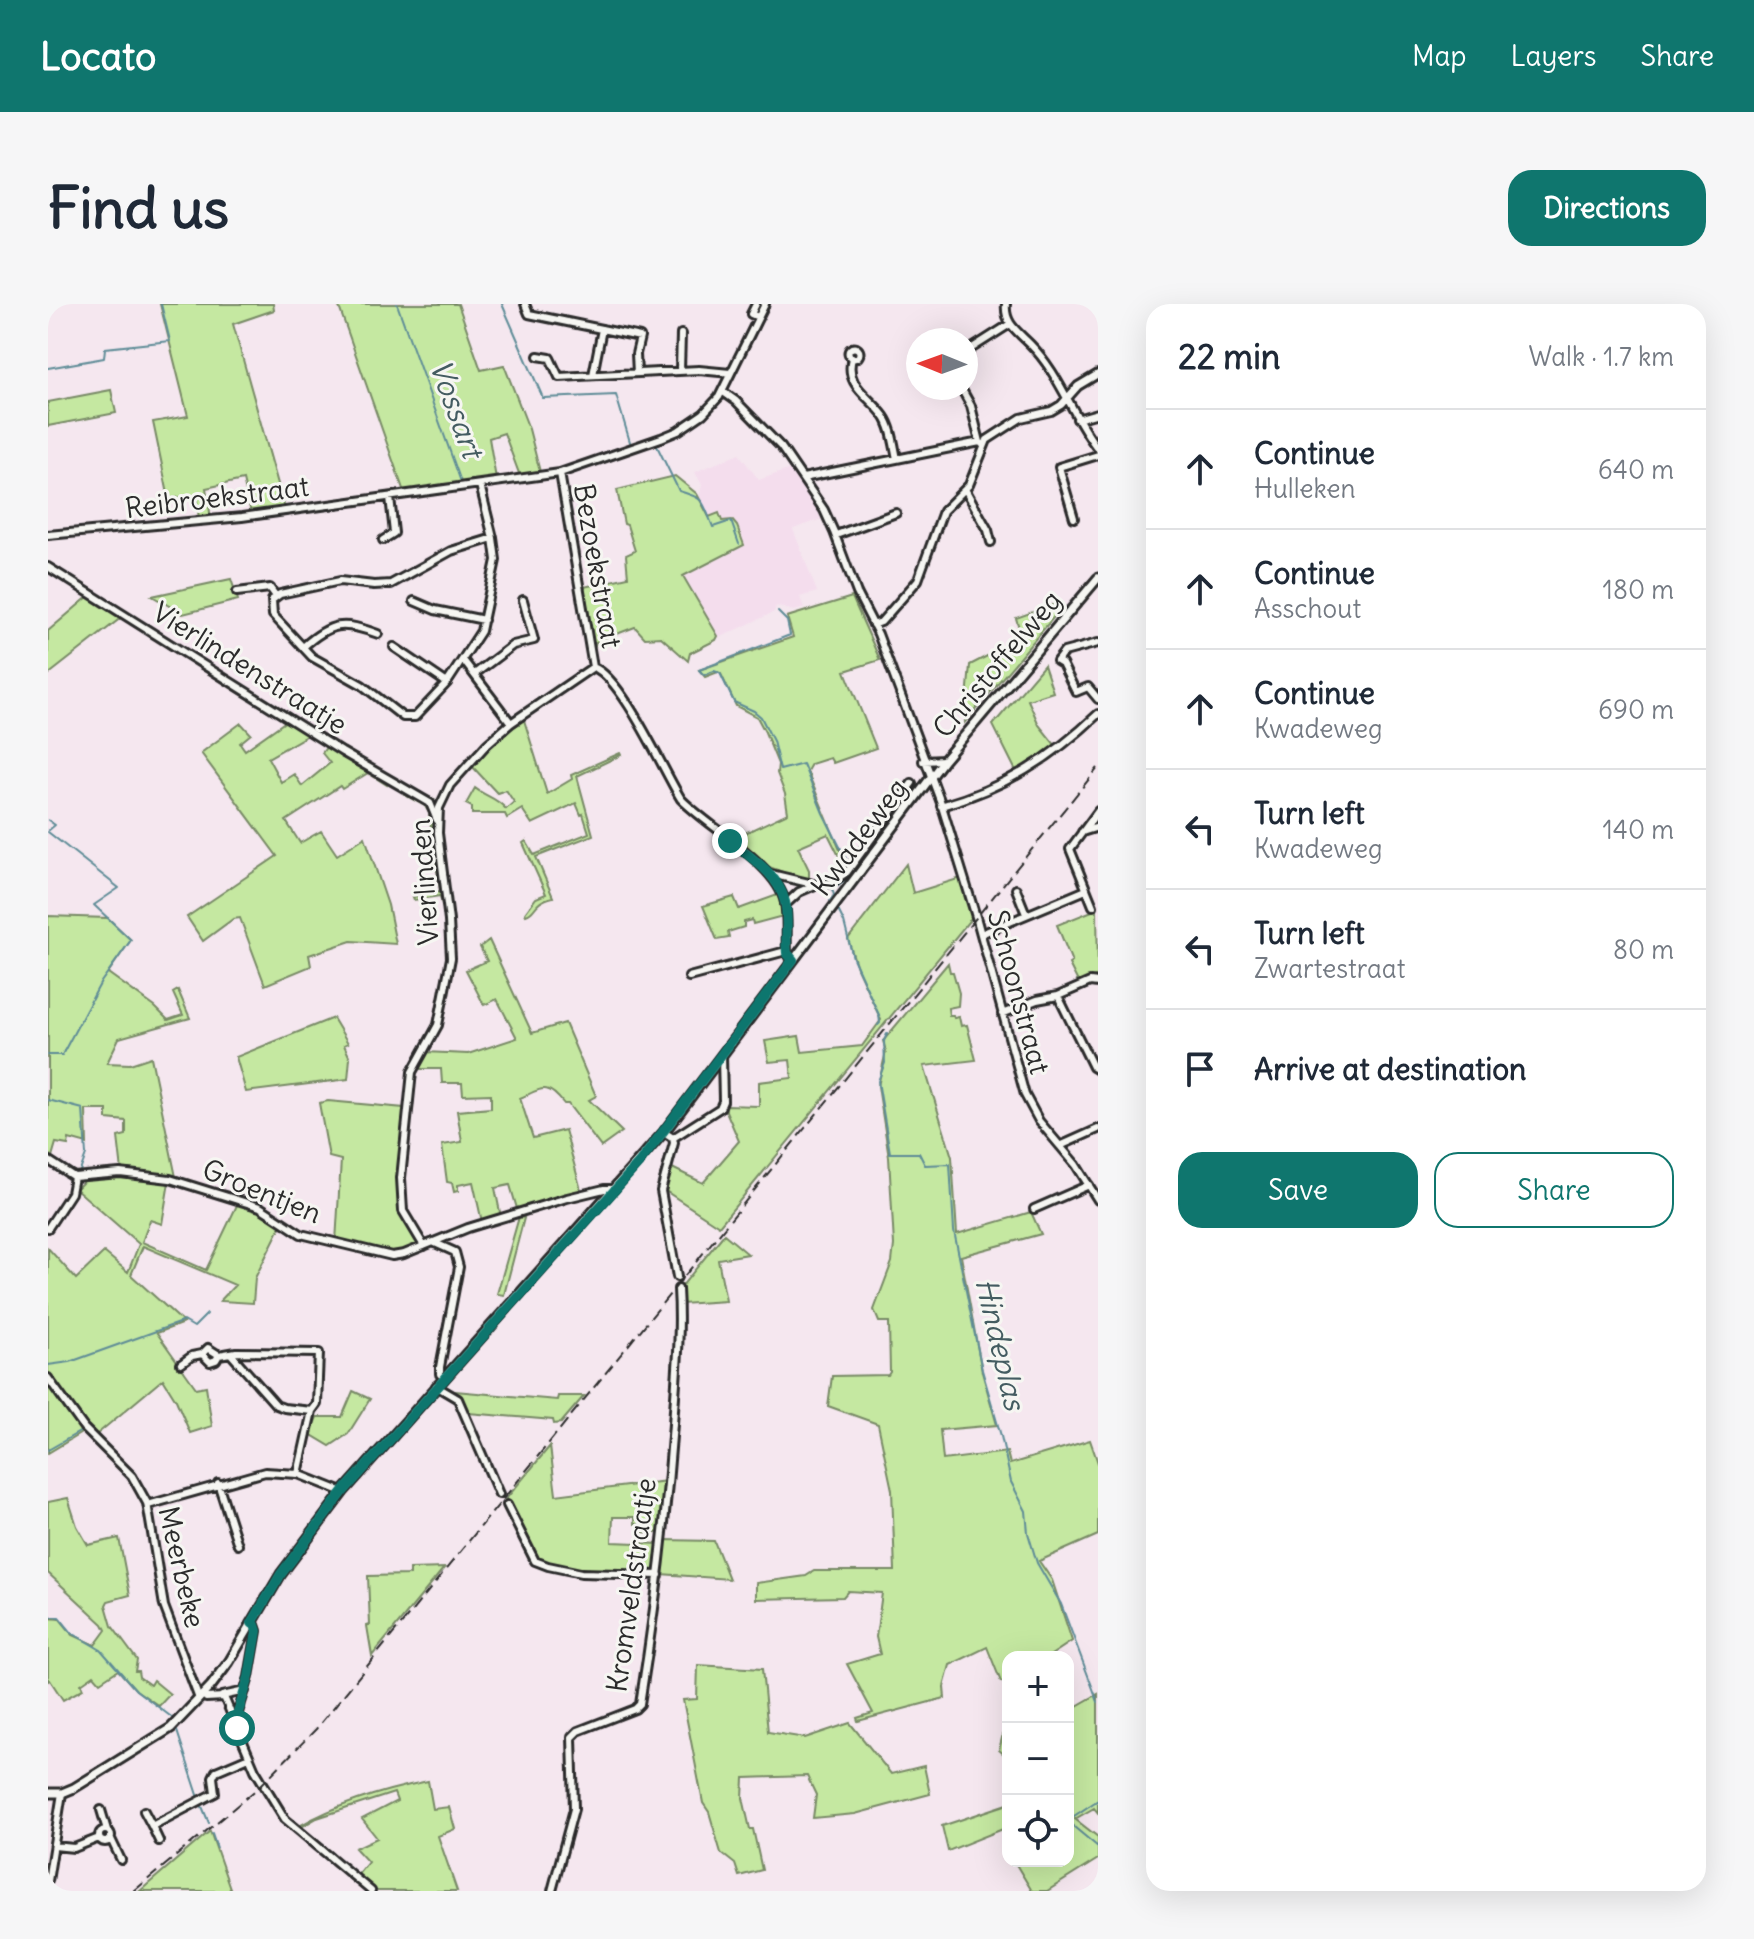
<!DOCTYPE html>
<meta charset="utf-8">
<style>
body{margin:0;font-family:Delius,sans-serif;background:#f6f6f7;color:#1f2937}
.controls{position:absolute;right:24px;bottom:24px;display:grid;overflow:hidden;border-radius:16px;box-shadow:0 8px 32px #0002}
.controls button{width:72px;height:72px;display:grid;place-items:center;padding:0;border:0;border-bottom:2px solid #e0e1e3;background:#fff;color:#1f2937;font:40px sans-serif}
.compass{position:absolute;left:858px;top:24px;width:72px;height:72px;border-radius:50%;background:#fff;box-shadow:0 8px 32px #0002;rotate:271deg}
.stop{position:absolute;width:24px;height:24px;margin:-18px;border:6px solid #0f766e;border-radius:50%;background:#fff}
.stop.end{background:#0f766e;border-color:#fff;box-shadow:0 2px 8px #0008}
.list{margin:0;padding:0;list-style:none}
h2{display:flex;justify-content:space-between;align-items:center;height:104px;margin:0;padding:0 32px;font-size:34px}
h2 small{font-size:26px;font-weight:400;color:#747a83}
.list li{display:grid;grid-template-columns:52px 1fr auto;gap:24px;align-items:center;box-sizing:border-box;height:120px;padding:0 32px;border-top:2px solid #e0e1e3}
.list b{display:block;font-size:30px;white-space:nowrap}
.list p{margin:0;font-size:26px;white-space:nowrap;color:#747a83}
.list em{font-size:26px;font-style:normal;color:#747a83}
.actions{display:flex;gap:16px;padding:24px 32px}
.actions a{flex:1;padding:18px 0;border:2px solid #0f766e;border-radius:24px;text-align:center;font-size:28px;color:#0f766e}
.actions .main{background:#0f766e;color:#fff}
.icon{flex:none;width:44px;height:44px;fill:none;stroke:currentColor;stroke-width:2;stroke-linecap:round;stroke-linejoin:round}
.map{position:relative;flex:none;width:1050px;height:1587px;overflow:hidden;border-radius:24px}
header{display:flex;align-items:center;gap:48px;box-sizing:border-box;height:112px;padding:0 40px;background:#0f766e;color:#fff}
header strong{font-size:38px}
nav{display:flex;gap:44px;margin-inline-start:auto;font-size:28px}
.intro{display:flex;align-items:center;justify-content:space-between;box-sizing:border-box;height:192px;padding:0 48px}
h1{margin:0;font-size:56px}
.button{padding:20px 36px;border-radius:24px;background:#0f766e;color:#fff;font-size:28px;font-weight:700}
main{display:flex;gap:48px;padding:0 48px}
aside{flex:1;background:#fff;border-radius:24px;box-shadow:0 8px 32px #0002}
.map>svg:first-child{display:block}
.built{fill:#f4dded}
.green{fill:#c5e8a1;stroke:#788a66;stroke-width:2;fill-rule:evenodd}
.lines{fill:none;stroke-linecap:round;stroke-linejoin:round}
.stream{stroke:#5e8c97;stroke-width:2}
.minor-casing{stroke:#2b2b2b;stroke-width:12}
.major-casing{stroke:#2b2b2b;stroke-width:13}
.minor{stroke:#f6f6f2;stroke-width:6}
.major{stroke:#f6f6f2;stroke-width:7}
.rail{stroke:#2b2b2b;stroke-width:2;stroke-dasharray:12 6;stroke-linecap:butt}
.route{stroke:#0f766e;stroke-width:10}
.labels{text-anchor:middle;stroke-width:6;stroke-linejoin:round;paint-order:stroke}
.street-label{font-size:28px;fill:#2b2b2b;stroke:#f6f6f2}
.water-label{font-size:30px;font-style:italic;fill:#445c61;stroke:#f6f6f2}
</style>
<header>
<strong>Locato</strong>
<nav><a>Map</a><a>Layers</a><a>Share</a></nav>
</header>
<div class="intro"><h1>Find us</h1><a class="button">Directions</a></div>
<main>
<div class="map">
<svg width="1050" height="1587" viewBox="0 0 1050 1587">
<rect width="100%" height="100%" fill="#f5e7ef"/>
<filter id="ink" filterUnits="userSpaceOnUse"><feTurbulence type="fractalNoise" baseFrequency=".0125" numOctaves="2"/><feDisplacementMap in="SourceGraphic" scale="16" xChannelSelector="R" yChannelSelector="G"/><feConvolveMatrix kernelMatrix="1 2 1 2 8 2 1 2 1" color-interpolation-filters="sRGB"/></filter>
<g filter="url(#ink)">
<path class="built" d="M691,150l20,26 34,-12 32,50 -32,11 24,63 -17,5 4,11 -10,3 -18,-5 -2,6 -55,26 -36,-62 61,-31 -22,-24 -13,-4 -10,-20 3,-12 -7,-13z"/>
<path class="green" d="M112,0h113l1,6 -41,14 52,185 -34,4 -8,-33 -37,8 5,30 -12,1 -3,-24 -27,4 -16,-77 35,-6z
M290,0h120l23,66 23,-5 25,64 11,43 -20,4 -16,-43 -15,5 7,41 -92,13z
M63,86l5,23 -68,13v-24z
M627,172l22,18 12,23 10,-4 3,8 10,-1 5,6 7,19 -61,31 35,60 -2,4 -26,13 -2,8 -27,-24 -16,1 -10,-11 -39,15 -2,6 -10,-61 44,-10 -2,-22 9,-4 -8,-26 -3,-1 -7,-34z
M183,275l7,21 -55,14 -31,-18z
M41,292l33,21 -74,58v-44z
M804,293l28,63 -35,11 31,77 -43,15 -3,-5 -19,6 -4,7 41,98 -2,1 -18,-36 -30,13 11,23v12l-45,-17 -32,-26 56,-26 -3,-19 -8,-21 1,-9 -13,-32 -8,-15 -21,-11 -15,-32 -3,-2 -13,5 -6,-7 94,-33 -6,-20z
M1007,300l4,7 -94,111 5,-57 52,-27 -6,-20z
M102,323l263,164 21,8 -4,2 -41,-20 -2,4 -19,-12 -26,16 -2,-3 -54,35 14,22 21,-12 16,24 28,-18 23,68 8,39 -45,-3 -42,14 2,11 -46,19 -25,-67 -7,1 -30,22 -16,-24 90,-61 -76,-103 40,-30 10,11 -11,9 5,7 41,-29 -100,-63 2,-5 -39,-24zM260,431l19,11 -5,7 8,10 -28,23 -8,-12 -13,8 -13,-24z
M996,361l9,27 -25,8 11,25 17,21 -40,25 -23,-46z
M476,416l23,74 25,-15 -1,-4 49,-22 1,2 -44,21 16,59 -57,22 17,40c-21,5 -16,15 -27,18l-1,-2 11,-15 10,-4 -23,-51 3,-2 8,14 55,-22 -6,-19 -2,1 -5,-12 -44,21 -10,-15 -15,9 -2,-4h-33v-7l-6,-3 9,-16c11,9 21,9 31,21l8,-7 -8,-12 -9,3 -26,-28 33,-31z
M359,489l18,9 9,15 12,92h-3l-3,-13 -26,4 -1,-3 27,-6 -11,-78 -4,-7 -20,-11z
M858,560l7,29 48,-15 12,38 -254,310 -55,-36 6,-23 33,16 36,-42 -13,-30v-6l33,1v-24l33,-4 -2,-18 -21,2 -4,-21 34,-5 3,16 60,-6 19,-26 -24,-52 -9,-29z
M732,590l3,22 -30,8 -1,-4 -8,2v5l-16,5 1,6 -12,2 -14,-34 31,-9 5,12z
M1049,605l1,67 -19,8 -10,-20 3,-2 -15,-37z
M0,612l60,2 23,22 -23,33 47,34 13,13 15,-5 -10,-22 5,-3 12,28 -71,20 -12,25 23,1 21,-7 25,120 -54,-6 -4,-34 8,-2v-14l-19,-2v-9h-21l1,34 -18,-5 -1,6 -12,-2 -5,17 -3,-3z
M441,636l43,93 33,-10 31,73 -7,4 33,32 -21,15 -33,-43h-4c-17,-22 -21,-16 -44,-6l13,40 32,-8 16,60 -63,22 -8,-27 -15,3 6,29 -19,5 -9,-40 -15,3v6l-4,1 -2,-9 -5,-1 -5,-37 20,-3 -5,-31 34,-3v-14l-28,1 -1,-12h-20l-1,-14h-27l11,-17 43,2 49,-16 -20,-39 -13,6 -18,-35 21,-9 -7,-14z
M900,659l2,9h3l6,21 -1,13 -10,2 1,7h4l1,3 5,-1 2,9 6,-1 9,35 -52,6 28,91 5,77 74,-22 10,22 -80,22 21,116 15,53 -57,5 3,30 64,-8 3,12 80,-24 8,23v72l-59,26 13,19 20,61 -24,16h-40v101l-9,-8 5,-20 1,-47 -4,-1 -14,-35 -37,18 -6,22 1,11 -87,23 -1,-3 16,-5 -26,-49 33,-10 -4,-17 6,-44 -34,-2 -5,6 -87,2v-16l50,-7 8,-5h81l-3,-81 -14,-66 -50,-18 4,-30 56,-1 2,-3 -1,-50h-10l-5,-12 18,-48 2,-17 -5,-88 -11,-71 8,-35 -3,-10z
M285,714l15,25 -4,2 6,13 -2,21 -102,13 -10,-35z
M280,797l76,7 -5,75 1,24 20,36c-27,18 -55,6 -84,-1l5,-82 -12,-3 -10,-54z
M91,873l30,5 -7,42 -12,-4 -8,22 64,28 32,-67 24,8 19,15 -26,52 -2,25 -33,-2 15,-16 -92,-39 -12,29 53,48 -27,10 39,55 10,-2 6,40 -22,7 -14,-33 -13,-21 -67,56 -13,-13 -35,-49v-125l28,31 28,-27 24,20 11,-28 -63,-55 11,-11z
M471,913l5,1 -19,73 -1,4 -7,-1z
M676,930l24,20 -30,5 8,42 -45,3v-17z
M0,1080l35,48 -35,21z
M305,1087l17,8 -22,35 -18,12 -20,-12 7,-17h25z
M407,1087l102,9 1,-4h26l-23,27 -7,1 -1,-4 -85,-7 -15,-20z
M502,1142l6,49 111,-14 -7,52 -20,-1v-8h-5v-7h-22l-1,25 49,2 -3,28h-76l-47,-13 -30,-59z
M20,1194l9,28 11,19 31,-7 11,57 -22,6 -2,4 6,21 25,34 -2,11h3l1,6 11,8 3,-5 17,14 -11,12 -23,-16 -18,-20 -18,12 -6,-7 -13,9 2,5 -20,11 -13,-20 -2,1v-63l12,1 13,16 22,10 11,-15 -3,-6 -55,-51v-71z
M616,1236l50,1 15,38 -68,-5z
M396,1264l-72,88 -5,-30 3,-1 -2,-49 42,-1v-6z
M650,1361l64,4 6,63 37,6 45,-15 41,51 33,-8 6,28 -75,20 -42,4 3,-23 -9,-19 -63,2 -1,20 7,31h3l9,41 -23,6 -4,-12 -14,-11 -12,-41 -6,-9 -20,-103 14,-1z
M1050,1390v119l-4,-5 -19,11 23,18v22l-51,32h-15l-18,-30h54v-150z
M380,1477l5,28 16,-2 6,22 -17,7 19,55h-80l-21,-14 12,-15 -13,-14 22,-10 -15,-19 35,-18 -3,-8 -77,25 -19,11 -25,-31 1,-3 11,17 14,14c37,-21 85,-36 129,-45z
M960,1500v23l-60,24 -6,-25z
M162,1527l21,60h-91z"/>
<g class="lines">
<path class="stream" d="M349,0l64,178
M454,0l41,94 73,-3 14,47
M0,64l56,-10 1,-10 65,-7 -9,-37
M608,140l23,47c27,8 23,9 34,36l18,-6 8,23
M730,308l9,9 3,14 -91,35 5,5 10,-4 6,2 14,29 20,9 7,6 12,24 7,29 23,-6 20,49 26,52
M0,516l7,5 -6,5
M0,528l71,56 -25,17 37,35 -30,42 -39,73h-14
M784,600l-2,-3 4,-6 -2,-6 15,-10 7,-9
M789,604l7,14 9,36 26,57 1,8 -2,2
M839,730l-3,7 1,22 -7,18 12,72h29l6,12 25,-1 4,67 6,30 22,109 19,66 10,46 15,29 2,22 9,30 24,41 37,98
M0,796l35,9 3,46 -6,16
M0,1061l22,-3 114,-41 10,6 13,-13
M0,1146l33,-19
M0,1313h11l13,16 29,17 35,40 38,29
M129,1427l22,67
M153,1500l8,19
M1020,1516l30,-20
M1020,1518l30,25
M164,1529l5,15"/>
<defs>
<path id="minor" d="M477,0l4,10 111,23 -4,17 1,19
M708,0l-5,10 7,3
M958,0c-2,19 11,27 24,40 30,30 42,72 68,105
M800.5 49a5.5 5.5 0 1 1 11 0a5.5 5.5 0 1 1-11 0Z
M918,48l44,-28
M490,52l12,2 9,19 140,-7 31,3
M804,54c-8,28 18,38 32,58 8,11 10,29 13,43
M632,66l1,-36
M545,71l9,-46
M913,84l10,18 9,36
M674,87l14,10 45,46 43,63 10,22 23,61 21,41 63,169 36,117 48,175 14,26 37,44 22,35
M1029,115l21,-6
M512,169l33,194
M755,174l177,-36 3,3
M432,181l13,53 3,22 -15,71 -34,52 -32,34h-12l-41,-32 -50,-28 -39,-42 -1,-15 8,-6 60,-13 34,4 17,-1 60,-33 42,-13
M917,185l23,41 3,12
M1026,214l-15,-51 39,-12
M0,231l194,-18 318,-44 101,-35 17,-7 25,-17 16,-17 46,-93
M788,231l60,-22
M335,236l11,-7 -4,-36
M0,263l294,185 88,51 7,17
M189,288l33,-4 5,7
M366,297l21,9 49,10
M825,321l8,-3 37,-42 25,-69 26,-26 18,-45 34,-22 30,-7 10,-6 17,-19 20,-12
M1050,339l-34,9 -7,9 5,3 14,28 12,-5 10,12
M255,343c28,-25 40,-26 75,-13
M346,343l53,36
M415,356l48,63
M545,363c29,10 70,103 88,132 28,29 97,66 104,104 3,16 1,34 2,50l6,7
M428,369l37,-28 21,-5 -11,-40
M875,457l21,-1
M893,502c63,-18 110,-47 157,-92
M1034,528l16,-5
M723,570l42,10
M968,585l10,25
M737,601l14,-13 16,-7 16,-2 16,-11 65,-89
M1045,602l-23,-57 28,-38
M933,630l105,-44
M641,673l97,-26
M1010,692l35,71 5,3
M954,710l35,-14 21,-4 32,-14 8,1
M616,828l9,6 1,5 -13,48 16,86
M625,834l47,-30 3,-7 -1,-45
M1012,842l38,-17
M0,856l26,17
M26,873l46,-4 50,6 90,28 41,27 91,22 12,-2 64,-26 99,-30 37,-9h10
M986,905l55,-24
M0,924l23,-35 3,-16
M387,939l20,9 4,15 -19,100v7l4,3
M376,942l-21,-35 -2,-33 11,-106 26,-47 13,-67 -2,-37 -11,-88 1,-25 11,-23 37,-41 24,-21 82,-56
M154,1050l8,8 6,-2 3,-5
M183,1050l45,51 8,3 28,3
M133,1060l11,-8 10,-2 6,-6 11,7 17,-3 83,1 -2,51 -5,7 -14,63
M0,1074l36,50 48,48 15,27 17,103 35,93
M388,1082l22,13 41,95
M170,1179l20,62
M100,1201l117,-33 33,2 45,18
M459,1201l28,56 13,5 33,7 78,2
M155,1391l3,3 18,-1 31,73 30,49 86,72
M174,1392l23,-5
M185,1413l4,-1 12,-39 8,-46 -2,-6 -3,-2
M53,1506l6,20
M96,1507l8,15 63,-33 -2,-16 3,-6 33,-14
M104,1522l7,15
M51 1532a6 6 0 1 1 12 0a6 6 0 1 1-12 0Z
M63,1535l10,21
M6,1542l20,2 25,-10
M0,1577l14,-88
M504,1587l22,-82 -2,-72 6,-6 57,-22 5,-5c15,-93 26,-186 33,-280 3,-45 8,-90 5,-135"/>
<path id="major" d="M0,1489h14l12,-5 97,-60 40,-42 18,-24 52,-88 62,-82 321,-360 280,-372 154,-182"/>
</defs>
<use href="#minor" class="minor-casing"/>
<use href="#major" class="major-casing"/>
<use href="#minor" class="minor"/>
<use href="#major" class="major"/>
<path class="rail" d="M86,1587l124,-103 58,-59 782,-961"/>
</g>
</g>
<g class="lines" filter="url(#ink)">
<path class="route" d="M189,1424l-4,-11 4,-1 12,-39 8,-46 -2,-6 -3,-2 29,-49 62,-82 297,-330 153,-202 -6,-7c-2,-16 2,-35 -2,-51 -7,-29 -34,-44 -55,-61"/>
</g>
<g class="labels">
<g class="street-label">
<text transform="translate(169 193) rotate(-7)" y="10">Reibroekstraat</text>
<text transform="translate(550 262) rotate(80)" y="10">Bezoekstraat</text>
<text transform="translate(949 360) rotate(-50)" y="10">Christoffelweg</text>
<text transform="translate(202 364) rotate(32)" y="10">Vierlindenstraatje</text>
<text transform="translate(811 533) rotate(-53)" y="10">Kwadeweg</text>
<text transform="translate(376 578) rotate(-94)" y="10">Vierlinden</text>
<text transform="translate(971 688) rotate(75)" y="10">Schoonstraat</text>
<text transform="translate(214 887) rotate(22)" y="10">Groentjen</text>
<text transform="translate(134 1263) rotate(77)" y="10">Meerbeke</text>
<text transform="translate(583 1281) rotate(-82)" y="10">Kromveldstraatje</text>
</g>
<g class="water-label">
<text transform="translate(408 105) rotate(70)" y="10">Vossart</text>
<text transform="translate(952 1040) rotate(77)" y="10">Hindeplas</text>
</g>
</g>
</svg>
<div class="controls">
<button>+</button>
<button>−</button>
<button><svg class="icon" aria-label="locate" viewBox="0 0 24 24"><circle cx="12" cy="12" r="6"/><path d="M12 2v4M12 18v4M2 12h4M18 12h4"/></svg></button>
</div>
<svg class="compass" viewBox="-18 -18 36 36"><path d="M0-13l5 13h-10z" fill="#e53935"/><path d="M0 13l5-13h-10z" fill="#747a83"/></svg>
<div class="stop" style="left:189px;top:1424px"></div>
<div class="stop end" style="left:682px;top:537px"></div>
</div>
<aside>
<h2>22 min<small>Walk · 1.7 km</small></h2>
<ul class="list">
<li><svg class="icon" aria-label="ahead" viewBox="0 0 24 24"><path d="M12 20V5M6 11l6-6 6 6"/></svg><div><b>Continue</b><p>Hulleken</p></div><em>640 m</em></li>
<li><svg class="icon" aria-label="ahead" viewBox="0 0 24 24"><path d="M12 20V5M6 11l6-6 6 6"/></svg><div><b>Continue</b><p>Asschout</p></div><em>180 m</em></li>
<li><svg class="icon" aria-label="ahead" viewBox="0 0 24 24"><path d="M12 20V5M6 11l6-6 6 6"/></svg><div><b>Continue</b><p>Kwadeweg</p></div><em>690 m</em></li>
<li><svg class="icon" aria-label="left" viewBox="0 0 24 24"><path d="M17 20v-9H6M10 6l-5 5 5 5"/></svg><div><b>Turn left</b><p>Kwadeweg</p></div><em>140 m</em></li>
<li><svg class="icon" aria-label="left" viewBox="0 0 24 24"><path d="M17 20v-9H6M10 6l-5 5 5 5"/></svg><div><b>Turn left</b><p>Zwartestraat</p></div><em>80 m</em></li>
<li><svg class="icon" aria-label="arrive" viewBox="0 0 24 24"><path d="M6 21V4h12l-3 4 3 4H6"/></svg><div><b>Arrive at destination</b></div></li>
</ul>
<div class="actions"><a class="main">Save</a><a>Share</a></div>
</aside>
</main>
